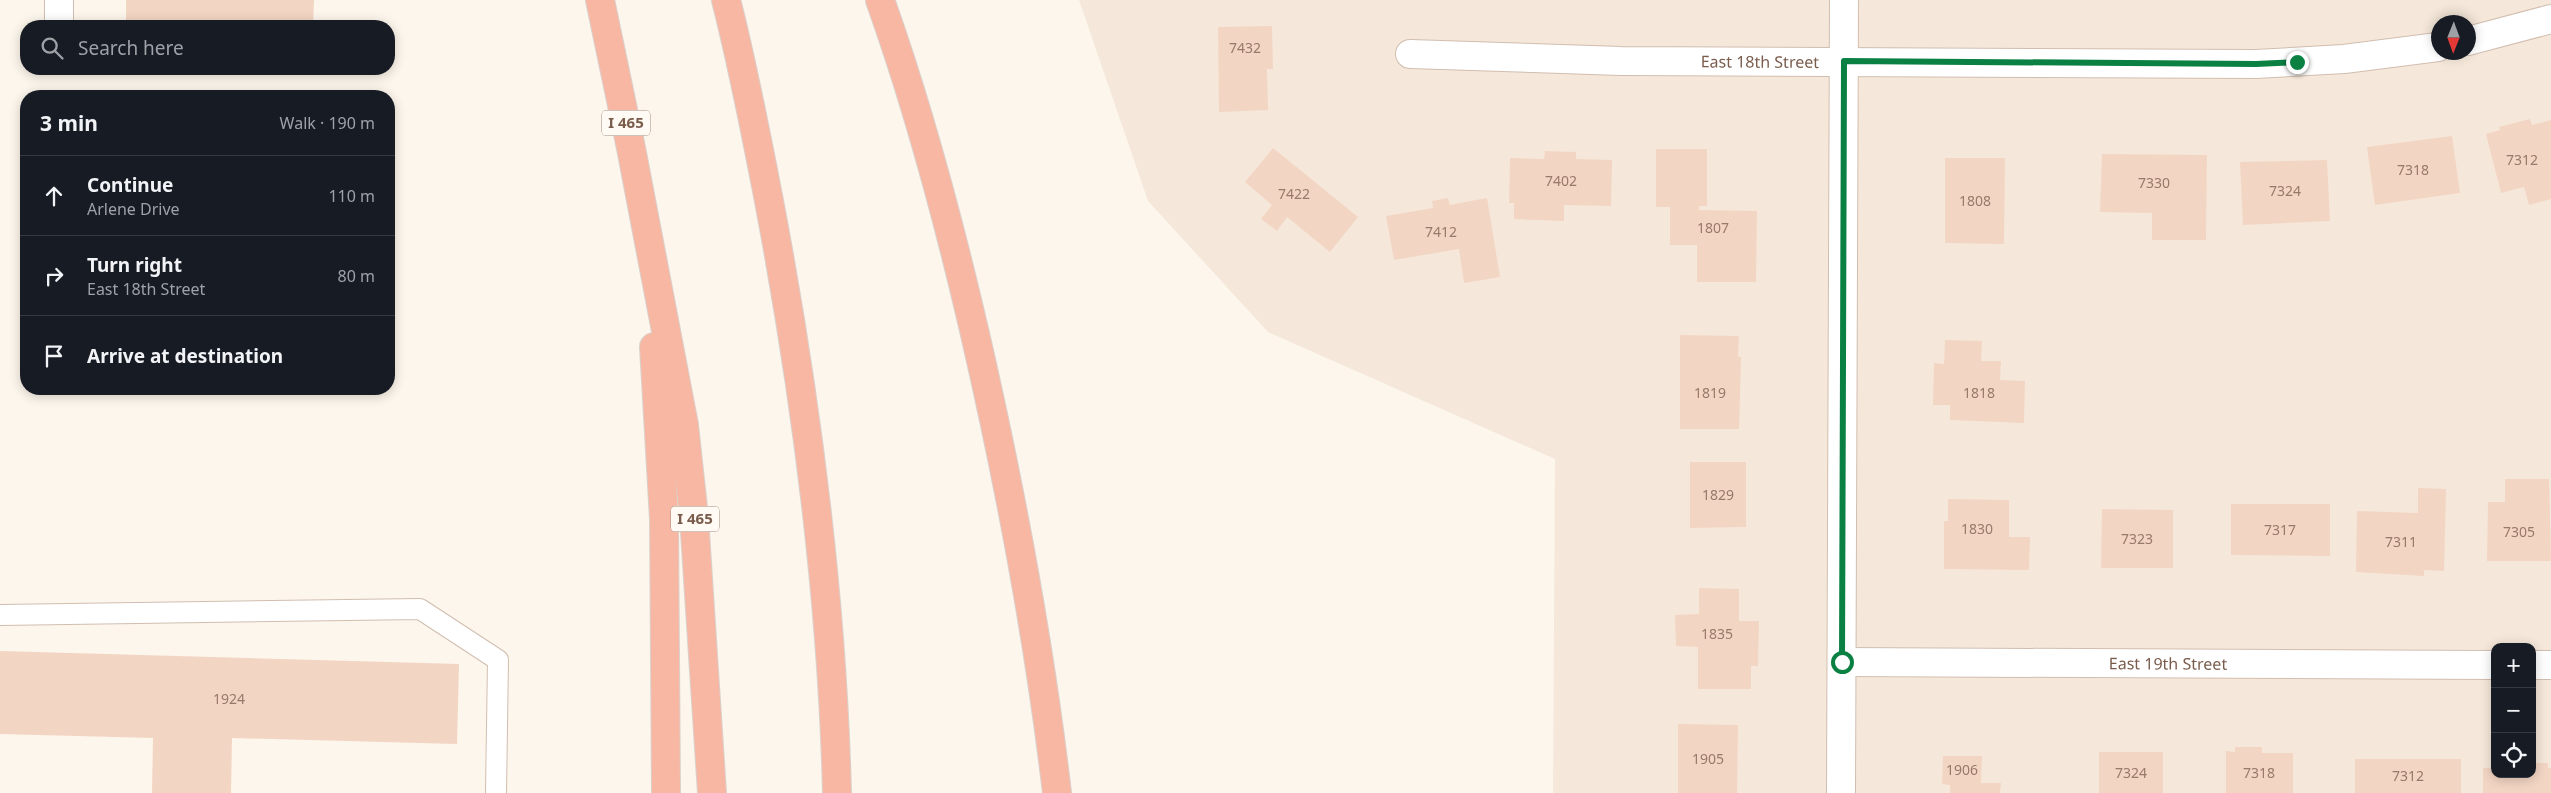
<!DOCTYPE html>
<meta charset="utf-8">
<style>
body{margin:0;font-family:"Noto Sans",sans-serif;background:#20242c;color:#f1f3f6}
.controls{position:absolute;right:15px;bottom:15px;display:grid;overflow:hidden;border-radius:10px;box-shadow:0 2px 12px #0003}
.controls button{width:45px;height:45px;display:grid;place-items:center;padding:0;border:0;border-bottom:1px solid #363941;background:#171b24;color:#f1f3f6;font:25px sans-serif}
.compass{position:absolute;left:2431px;top:15px;width:45px;height:45px;border-radius:50%;background:#171b24;box-shadow:0 2px 12px #0003;rotate:181deg}
.stop{position:absolute;width:15px;height:15px;margin:-11px;border:4px solid #0b8043;border-radius:50%;background:#fff}
.stop.end{background:#0b8043;border-color:#fff;box-shadow:0 1px 5px #0008}
.list{margin:0;padding:0;list-style:none}
h2{display:flex;justify-content:space-between;align-items:center;height:65px;margin:0;padding:0 20px;font-size:21px}
h2 small{font-size:16px;font-weight:400;color:#9ea1a6}
.list li{display:grid;grid-template-columns:32px 1fr auto;gap:15px;align-items:center;box-sizing:border-box;height:80px;padding:0 20px;border-top:1px solid #363941}
.list b{display:block;font-size:19px;white-space:nowrap}
.list p{margin:0;font-size:16px;white-space:nowrap;color:#9ea1a6}
.list em{font-size:16px;font-style:normal;color:#9ea1a6}
.icon{flex:none;width:28px;height:28px;fill:none;stroke:currentColor;stroke-width:2;stroke-linecap:round;stroke-linejoin:round}
.map{position:relative;flex:none;width:2551px;height:793px;overflow:hidden}
.search{position:absolute;background:#171b24;box-shadow:0 2px 12px #0003;left:20px;top:20px;width:375px;height:55px;display:flex;align-items:center;gap:12px;box-sizing:border-box;padding:0 18px;border-radius:20px;color:#9ea1a6;font-size:19px}
.panel{position:absolute;background:#171b24;box-shadow:0 2px 12px #0003;left:20px;top:90px;width:375px;height:305px;border-radius:20px}
.map>svg:first-child{display:block}
.residential{fill:#f5e8da;fill-rule:evenodd}
.building{fill:#f3d5c3}
.lines{fill:none;stroke-linecap:round;stroke-linejoin:round}
.lane-casing{stroke:#d1beb0;stroke-width:22}
.street-casing{stroke:#d1beb0;stroke-width:30}
.highway-casing{stroke:#dad1cd;stroke-width:30}
.lane{stroke:#fff;stroke-width:20}
.street{stroke:#fff;stroke-width:28}
.highway{stroke:#f7b7a3;stroke-width:28}
.route{stroke:#0b8043;stroke-width:6}
.labels{text-anchor:middle;stroke-width:5;stroke-linejoin:round;paint-order:stroke}
.number-label{font-size:14px;fill:#987a6a}
.shield{fill:#fffaf3;stroke:#a28b7f;stroke-width:1}
.shield-label{font-size:15px;font-weight:bold;fill:#7a5c4d}
.street-label{font-size:16px;fill:#7a5c4d;stroke:#fffaf3}
</style>
<div class="map">
<svg width="2551" height="793" viewBox="0 0 2551 793">
<rect width="100%" height="100%" fill="#fdf6ec"/>
<path class="residential" d="M1079,0h1472v793h-998l2,-334 -287,-127 -120,-131zM2438,22h30v30h-30zM2495,647h37v127h-37z"/>
<path class="building" d="M126,0h188l-1,26h-187z
M1272,26l1,43h-6l1,41 -49,2 -1,-85z
M2530,119l2,6 19,-5v79l-22,6 -5,-18 -23,6 -15,-59 14,-4 -1,-3z
M2452,136l8,57 -85,12 -8,-58z
M1273,148l85,69 -28,35 -43,-35 -10,14 -16,-12 11,-14 -27,-23z
M1656,149h51v57h-8v4l58,1 -1,71h-59v-37h-27v-38h-14z
M1545,151l31,1v7l36,1 -1,46 -47,-1v16l-50,-2v-16h-5l1,-45 34,1z
M2102,154l105,1 -1,85h-54v-27l-52,-1z
M1945,158h60l-1,86 -59,-1z
M2327,160l3,61 -87,4 -3,-63z
M1448,198l2,7 37,-7 13,79 -36,6 -5,-34 -65,11 -8,-44 47,-8 -1,-7z
M1680,335l59,1 -1,21h3l-2,72h-59z
M1945,340l37,1 -1,20h20l-1,19 25,1 -1,42 -74,-3v-15h-17l1,-42 10,1z
M1690,462h56v65l-56,1z
M2505,479h44l2,82h-64l1,-59h17z
M2418,488l28,1 -2,82 -20,-1v6l-68,-4 1,-61 61,2z
M1948,499l61,1v37h21l-1,33 -85,-1v-48h4z
M2231,504h99v52l-99,-1z
M2102,509l71,1v58h-72z
M1699,588l40,1v32h20l-1,45h-7v23h-53v-42l-22,-1 -1,-31 24,-1z
M0,651l459,13 -2,80 -225,-6 -1,55h-79l1,-55 -153,-4z
M1678,724l60,1 -1,68h-59z
M2235,747h27v6h31v40h-67v-42l9,1z
M2099,752h64v41h-64z
M1943,756h39l-1,27h20l-1,10h-50v-8l-8,-1z
M2355,759h106v34h-106z
M2532,763h16v5h3v25h-68v-25h12v6h37z"/>
<g class="lines">
<defs>
<path id="lane" d="M0,615l420,-6 78,51 -2,133"/>
<g id="street">
<path d="M59,26v-26"/>
<path d="M2468,41l83,-22"/>
<path id="s1" d="M1410,54l211,7 635,3 88,-5 94,-12"/>
<path id="s2" d="M1842,662l653,3"/>
<path d="M2532,665h19"/>
<path d="M1841,793l3,-793"/>
</g>
<path id="highway" d="M600,0l31,148 53,277 10,92 18,276
M726,0c17,66 30,134 43,201 37,195 63,393 68,592
M880,0c39,109 69,222 95,334 35,152 64,305 82,459
M654,347l10,172 2,274"/>
</defs>
<use href="#lane" class="lane-casing"/>
<use href="#street" class="street-casing"/>
<use href="#highway" class="highway-casing"/>
<use href="#lane" class="lane"/>
<use href="#street" class="street"/>
<use href="#highway" class="highway"/>
</g>
<g class="lines">
<path class="route" d="M1842,662l2,-601 412,3 41,-2"/>
</g>
<g class="labels">
<g class="number-label">
<text x="1245" y="53">7432</text>
<text x="2522" y="165">7312</text>
<text x="2413" y="175">7318</text>
<text x="1561" y="186">7402</text>
<text x="2154" y="188">7330</text>
<text x="2285" y="196">7324</text>
<text x="1294" y="199">7422</text>
<text x="1975" y="206">1808</text>
<text x="1713" y="233">1807</text>
<text x="1441" y="237">7412</text>
<text x="1710" y="398">1819</text>
<text x="1979" y="398">1818</text>
<text x="1718" y="500">1829</text>
<text x="1977" y="534">1830</text>
<text x="2280" y="535">7317</text>
<text x="2519" y="537">7305</text>
<text x="2137" y="544">7323</text>
<text x="2401" y="547">7311</text>
<text x="1717" y="639">1835</text>
<text x="229" y="704">1924</text>
<text x="1708" y="764">1905</text>
<text x="1962" y="775">1906</text>
<text x="2131" y="778">7324</text>
<text x="2259" y="778">7318</text>
<text x="2408" y="781">7312</text>
</g>
<g class="shield">
<rect x="602" y="110.5" width="48" height="25" rx="4"/>
<rect x="671" y="506.5" width="48" height="25" rx="4"/>
</g>
<g class="shield-label">
<text x="626" y="128">I 465</text>
<text x="695" y="524">I 465</text>
</g>
<g class="street-label">
<text dy="6" stroke="none"><textPath href="#s1" startOffset="350">East 18th Street</textPath></text>
<text dy="6" stroke="none"><textPath href="#s2" startOffset="326">East 19th Street</textPath></text>
</g>
</g>
</svg>
<div class="controls">
<button>+</button>
<button>−</button>
<button><svg class="icon" aria-label="locate" viewBox="0 0 24 24"><circle cx="12" cy="12" r="6"/><path d="M12 2v4M12 18v4M2 12h4M18 12h4"/></svg></button>
</div>
<svg class="compass" viewBox="-18 -18 36 36"><path d="M0-13l5 13h-10z" fill="#e53935"/><path d="M0 13l5-13h-10z" fill="#9ea1a6"/></svg>
<div class="stop" style="left:1842px;top:662px"></div>
<div class="stop end" style="left:2297px;top:62px"></div>
<div class="search"><svg class="icon" aria-label="search" viewBox="0 0 24 24"><circle cx="10" cy="10" r="6"/><path d="M15 15l6 6"/></svg>Search here</div>
<section class="panel">
<h2>3 min<small>Walk · 190 m</small></h2>
<ul class="list">
<li><svg class="icon" aria-label="ahead" viewBox="0 0 24 24"><path d="M12 20V5M6 11l6-6 6 6"/></svg><div><b>Continue</b><p>Arlene Drive</p></div><em>110 m</em></li>
<li><svg class="icon" aria-label="right" viewBox="0 0 24 24"><path d="M7 20v-9h11M14 6l5 5-5 5"/></svg><div><b>Turn right</b><p>East 18th Street</p></div><em>80 m</em></li>
<li><svg class="icon" aria-label="arrive" viewBox="0 0 24 24"><path d="M6 21V4h12l-3 4 3 4H6"/></svg><div><b>Arrive at destination</b></div></li>
</ul>
</section>
</div>
